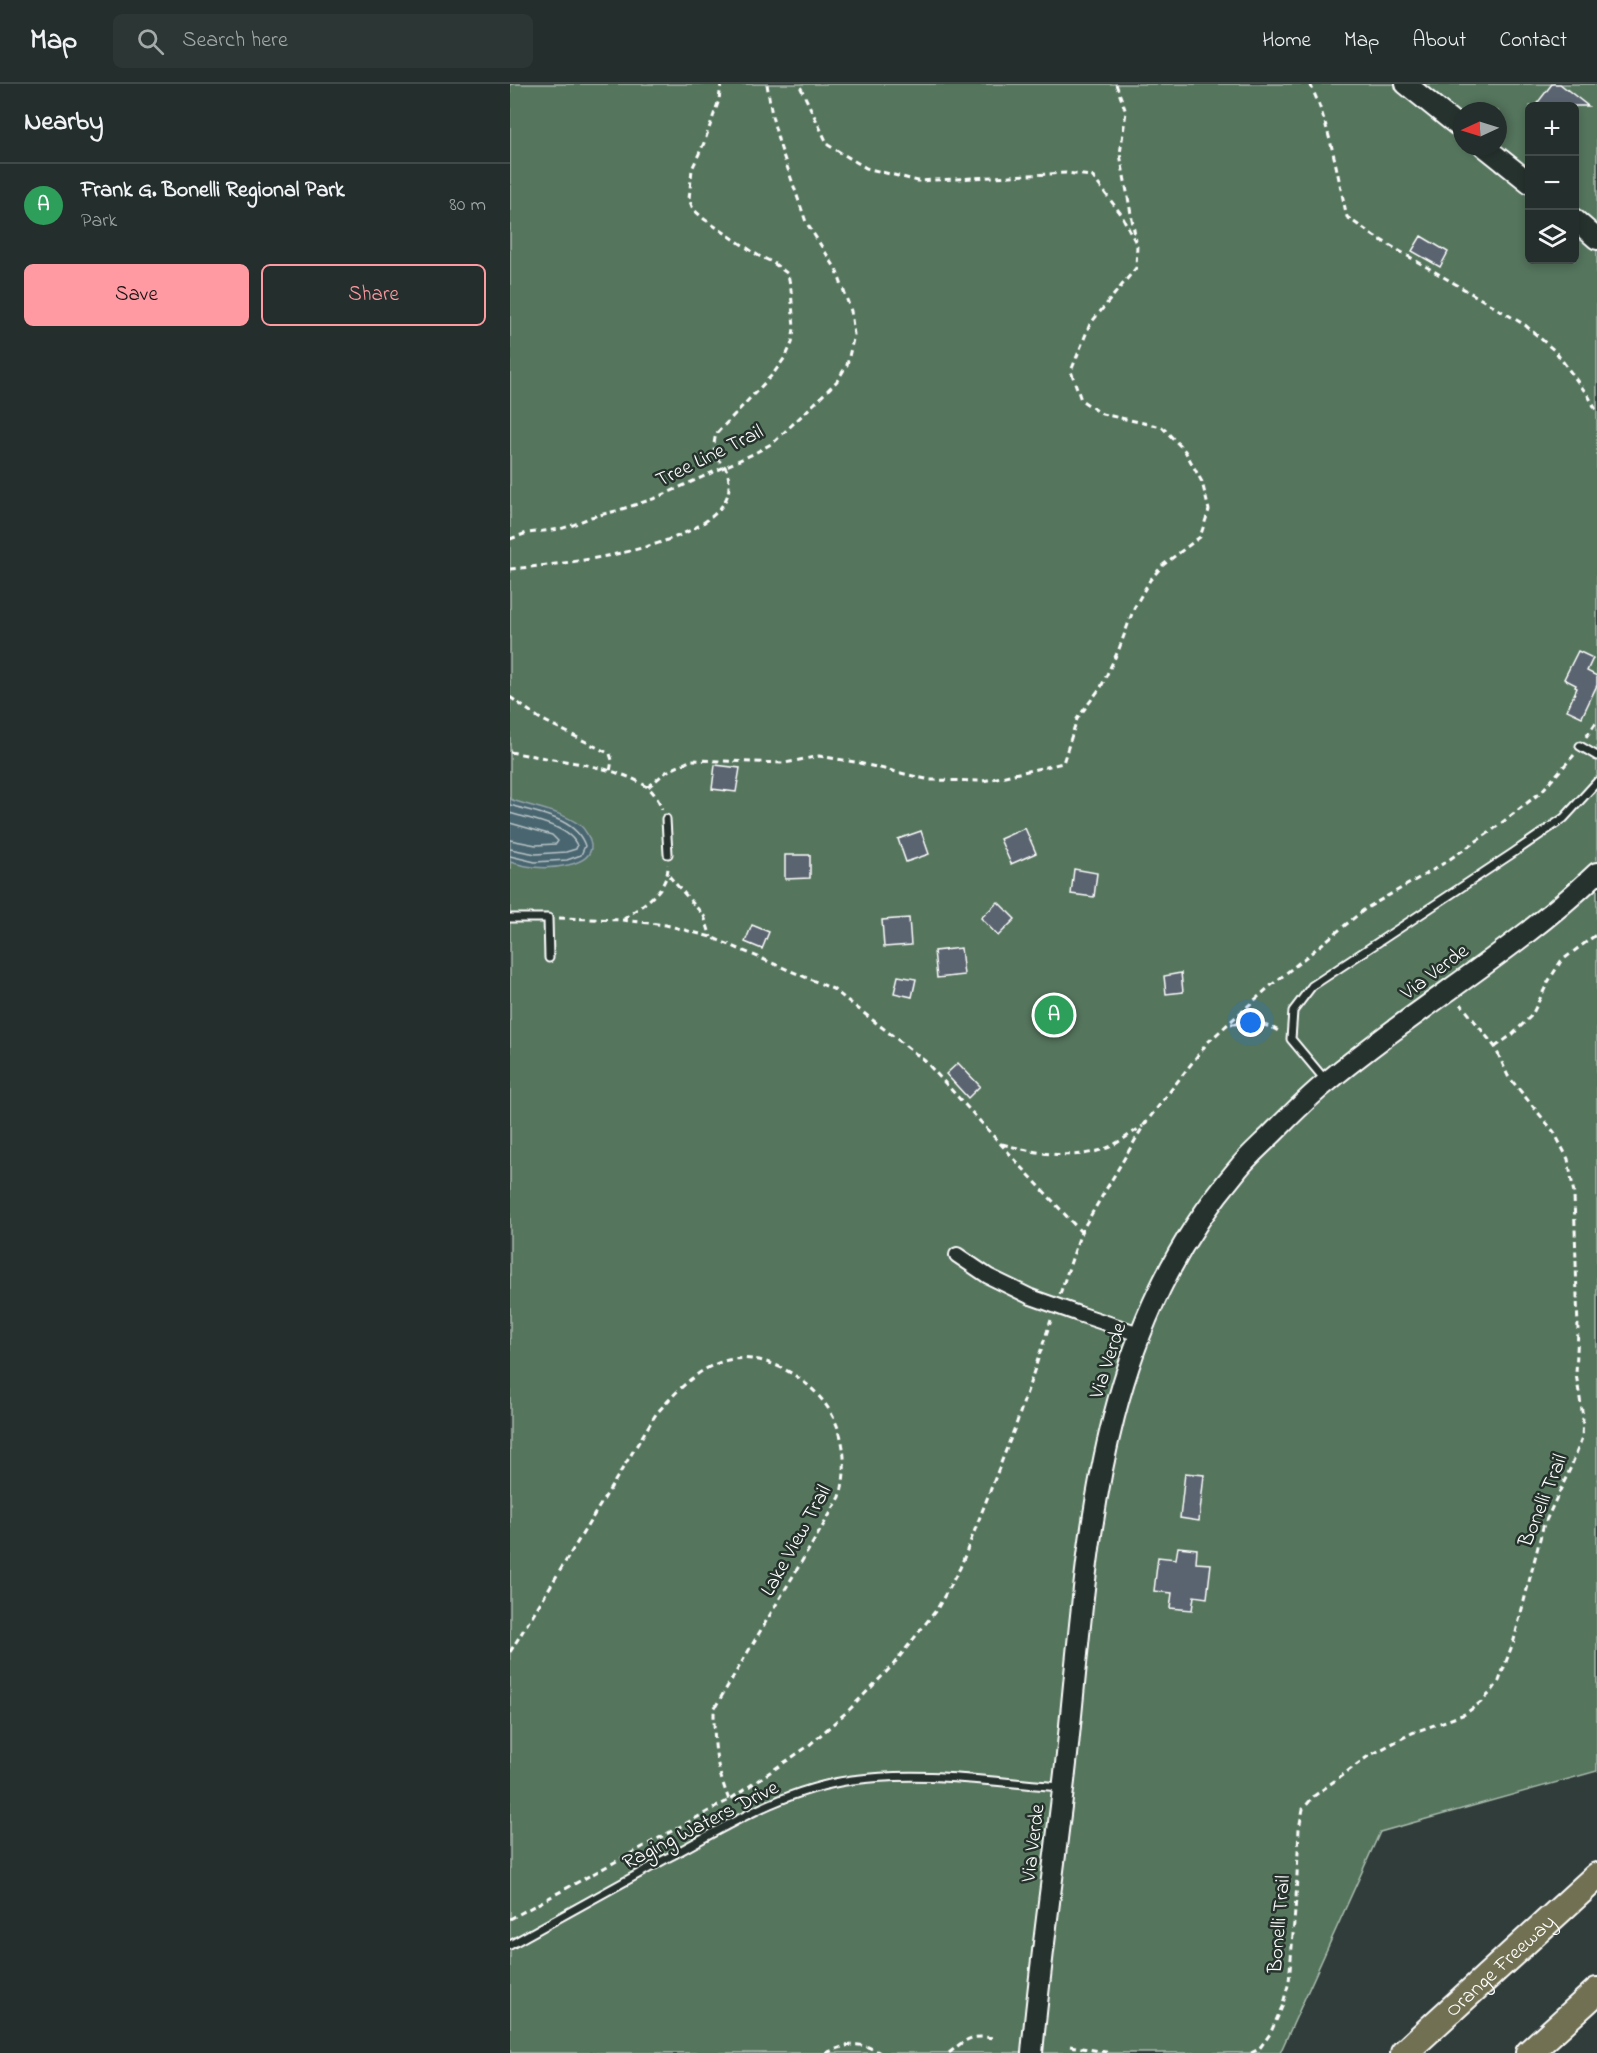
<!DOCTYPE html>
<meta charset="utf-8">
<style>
body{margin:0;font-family:"Indie Flower",sans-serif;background:#2c3634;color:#f1f3f6}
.controls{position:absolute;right:18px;top:18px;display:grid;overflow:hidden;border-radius:9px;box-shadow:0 3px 9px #0003}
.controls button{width:54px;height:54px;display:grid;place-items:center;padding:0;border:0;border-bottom:2px solid #414a48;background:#242e2c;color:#f1f3f6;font:30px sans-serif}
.compass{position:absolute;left:943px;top:18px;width:54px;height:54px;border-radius:50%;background:#242e2c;box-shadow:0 3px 9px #0003;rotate:266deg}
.you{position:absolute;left:741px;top:939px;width:21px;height:21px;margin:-15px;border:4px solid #fff;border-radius:50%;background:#1a73e8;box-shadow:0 0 0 9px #1a73e833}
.badge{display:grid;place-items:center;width:39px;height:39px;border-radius:50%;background:#ff9aa2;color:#fff;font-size:20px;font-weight:700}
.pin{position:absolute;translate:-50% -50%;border:3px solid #fff;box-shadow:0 2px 6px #0006}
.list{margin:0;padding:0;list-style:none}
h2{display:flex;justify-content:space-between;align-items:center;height:78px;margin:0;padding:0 24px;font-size:26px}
h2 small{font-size:20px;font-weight:400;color:#a3a8a9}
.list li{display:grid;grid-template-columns:39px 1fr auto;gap:18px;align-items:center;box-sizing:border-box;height:84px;padding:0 24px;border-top:2px solid #414a48}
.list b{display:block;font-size:22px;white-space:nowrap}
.list p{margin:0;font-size:20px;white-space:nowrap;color:#a3a8a9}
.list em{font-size:20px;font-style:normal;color:#a3a8a9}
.actions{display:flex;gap:12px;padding:18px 24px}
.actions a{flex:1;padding:14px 0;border:2px solid #ff9aa2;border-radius:9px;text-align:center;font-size:21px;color:#ff9aa2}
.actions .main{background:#ff9aa2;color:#111}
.icon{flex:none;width:33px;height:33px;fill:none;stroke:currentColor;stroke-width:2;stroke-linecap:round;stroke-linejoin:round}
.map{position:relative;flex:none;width:1087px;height:1969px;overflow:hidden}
header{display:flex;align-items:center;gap:36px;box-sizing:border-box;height:84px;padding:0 30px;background:#242e2c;border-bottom:2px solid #414a48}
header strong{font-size:28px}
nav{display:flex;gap:33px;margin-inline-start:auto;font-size:21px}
.search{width:420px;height:54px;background:#2c3634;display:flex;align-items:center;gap:15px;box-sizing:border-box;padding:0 21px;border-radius:9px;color:#a3a8a9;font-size:22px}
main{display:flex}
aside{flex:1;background:#242e2c}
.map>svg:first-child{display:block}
.green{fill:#54745d;stroke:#aabaae;stroke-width:1.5;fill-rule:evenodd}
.water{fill:#4a6670;stroke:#92a3a9;stroke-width:1.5}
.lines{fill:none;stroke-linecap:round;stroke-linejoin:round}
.shore{stroke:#b7c2c6;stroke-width:1.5}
.building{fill:#5a6370;stroke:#fff;stroke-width:1.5}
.service-casing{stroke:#fff;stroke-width:11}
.minor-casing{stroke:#fff;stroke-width:18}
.secondary-casing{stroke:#fff;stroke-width:24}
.motorway-casing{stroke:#fff;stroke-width:30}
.path{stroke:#fff;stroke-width:3;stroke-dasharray:6 4.5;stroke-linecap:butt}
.service{stroke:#26332d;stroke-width:7}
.minor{stroke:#26332d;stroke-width:14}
.secondary{stroke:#26332d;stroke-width:20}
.motorway{stroke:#716f52;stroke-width:26}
.minor-bridge-casing{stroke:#fff;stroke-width:18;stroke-linecap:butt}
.minor-bridge{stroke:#26332d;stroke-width:14}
.labels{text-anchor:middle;stroke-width:5;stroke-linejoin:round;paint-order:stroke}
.street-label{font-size:21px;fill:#fff;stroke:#26332d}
</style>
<header>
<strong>Map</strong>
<div class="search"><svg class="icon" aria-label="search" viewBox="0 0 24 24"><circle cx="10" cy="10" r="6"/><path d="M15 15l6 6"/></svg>Search here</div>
<nav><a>Home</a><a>Map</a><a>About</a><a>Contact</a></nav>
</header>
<main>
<aside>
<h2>Nearby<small></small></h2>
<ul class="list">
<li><span class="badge" style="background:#2e9e5b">A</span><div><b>Frank G. Bonelli Regional Park</b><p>Park</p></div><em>80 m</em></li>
</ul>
<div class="actions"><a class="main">Save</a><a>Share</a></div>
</aside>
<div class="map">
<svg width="1087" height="1969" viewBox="0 0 1087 1969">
<rect width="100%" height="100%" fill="#303d3a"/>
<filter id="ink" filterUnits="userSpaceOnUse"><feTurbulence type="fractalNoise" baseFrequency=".0167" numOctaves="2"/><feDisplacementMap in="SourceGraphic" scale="12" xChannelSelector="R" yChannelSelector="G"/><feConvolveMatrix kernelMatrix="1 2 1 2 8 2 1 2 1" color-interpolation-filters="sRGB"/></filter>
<g filter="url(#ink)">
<path class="green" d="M0,0h1087v1687l-217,61 -100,221h-770zM1020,22h44v154h-44zM952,27h36v36h-36z"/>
<path class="water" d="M0,715c23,9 49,11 70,26 5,4 10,13 11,20 2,22 -43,24 -58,22 -8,-1 -16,-3 -23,-5z"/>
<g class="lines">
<path class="shore" d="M0,721c25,8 66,12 75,41l-4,9 -14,5 -32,2 -25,-6
M0,729c19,6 61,13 67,33l-1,3 -10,3 -30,2 -26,-5
M0,739l42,12 6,6 -2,3 -20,1 -26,-5"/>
</g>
<path class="building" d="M1042,0h8l28,22h-53z
M911,152l27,16 -8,15 -28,-16z
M1068,567l15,7 -6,13 10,5v9l-15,32 -15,-7 10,-22 -2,-1 1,-2 -12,-6z
M205,681l25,3 -4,24 -24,-3z
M515,744l11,25 -25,11 -11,-25z
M411,747l8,23 -23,8 -8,-23z
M275,771h25v23l-25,1z
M564,785l23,4 -3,24 -23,-3z
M488,818l17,17 -17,17 -17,-18z
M399,834l2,27 -27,2 -2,-27z
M242,841l17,7 -7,17 -17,-7z
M451,864l3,27 -27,3 -3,-27z
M671,889l2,19 -17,2 -2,-18z
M388,892l18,3 -4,18 -18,-4z
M541,926l6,17 -17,6 -6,-17z
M448,979l22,23 -12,12 -22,-24z
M675,1389l19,2 -5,46 -19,-3z
M668,1463l19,2 -1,14 15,1 -4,34 -13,-2 -2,14 -22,-2 2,-15 -18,-2 4,-34 18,2z"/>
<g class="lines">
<defs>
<path id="service" d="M1070,662l17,10
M156,735l2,35
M0,834h38l1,40
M816,997l-35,-42 2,-28 19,-25 201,-133 51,-35 33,-36
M0,1861c53,-29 106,-59 159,-88 59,-32 116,-68 183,-77 71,-10 138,2 209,7"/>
<path id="minor" d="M447,1171l31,21 43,21
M569,1230l60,20"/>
<path id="secondary" d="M896,0l56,45
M975,63l45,36
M1064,135l23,20
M522,1969c9,-100 24,-198 35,-298 22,-210 27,-416 170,-585 10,-13 23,-24 34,-35 18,-18 36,-37 56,-53 87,-73 187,-130 270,-209"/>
<g id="motorway">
<path id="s1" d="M894,1969l193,-177"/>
<path d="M1019,1969l68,-62"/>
</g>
</defs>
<use href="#service" class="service-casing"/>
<use href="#minor" class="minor-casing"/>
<use href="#secondary" class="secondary-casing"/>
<use href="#motorway" class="motorway-casing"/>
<path class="path" d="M606,0l10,28 -6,42 16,87
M800,0c20,41 27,89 37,133l27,19 151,89 30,26 34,46 8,15
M0,455l17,-6 33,-4 13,-4 18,-8 25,-6 40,-13 97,-44 20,-11 42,-40 22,-22 10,-16 7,-30 -3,-24 -15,-42 -30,-47 -27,-79 -7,-27 -5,-32
M0,485c51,-5 200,-19 218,-75 2,-8 1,-21 -3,-27 -3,-4 -7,-6 -9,-11 -3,-7 -2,-15 0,-22l57,-60 13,-18 6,-13 2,-15 -3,-38 -3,-16 -16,-12 -13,-6 -55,-37 -11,-10 -4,-10 3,-30 12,-26 15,-43 2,-16
M0,613l29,21 71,36 2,6 -2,12
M1076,653l11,-16
M0,668c40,8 102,12 136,34 7,5 13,14 16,23
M138,703l18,-15 26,-12 93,3 34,-7 36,6 75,18 53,1 80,-18 14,-44 24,-32 18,-38 15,-41 16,-28 13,-15 37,-28 9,-27 -7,-28 -17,-31 -23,-24 -60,-13 -21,-14 -10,-29 19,-47 46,-56 1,-23 -16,-31 -29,-38 -26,-3 -148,8 -52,-13 -38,-23 -29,-61
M159,792l35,40 7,21
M49,834l63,2 44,5 45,12 122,52 92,72 156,171
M114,835c19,-15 45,-28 44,-55
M721,940c17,-1 34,-2 49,8
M985,963l18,-13 19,-19 16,-33 13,-21 36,-27
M492,1060c34,9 71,17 105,4 12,-5 24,-15 36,-22
M550,1210l21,-62 63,-107 64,-83 60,-54 97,-79 73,-42 52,-35 51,-40 33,-37
M0,1568l146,-238c20,-22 42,-47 72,-54 19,-4 37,0 54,8 51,26 72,74 58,129l-126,212c0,38 1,55 15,91
M0,1835l219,-119 78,-53 43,-38 43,-44 44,-56 23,-41 57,-146 34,-102
M560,1962l41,7
M316,1969c23,-9 32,-13 54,0
M439,1969c18,-15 22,-18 45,-15
M741,1969l8,-4 11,-15 12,-27 7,-25 7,-83 3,-71 4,-19 11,-13 53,-39 45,-24 53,-19 16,-12 11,-11 7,-10 15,-41 29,-113 28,-60 11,-29 1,-21 -7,-43 2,-44 -4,-136 -6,-35 -14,-27 -46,-56 -13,-29 -34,-43"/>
<use href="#service" class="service"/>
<use href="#minor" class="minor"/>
<use href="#secondary" class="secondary"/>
<use href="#motorway" class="motorway"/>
<defs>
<path id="minor-bridge" d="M521,1213l48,17"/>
</defs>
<use href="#minor-bridge" class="minor-bridge-casing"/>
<use href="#minor-bridge" class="minor-bridge"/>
</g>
</g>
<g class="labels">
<g class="street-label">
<text transform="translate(199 371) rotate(-26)" y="7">Tree Line Trail</text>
<text transform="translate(924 887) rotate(-37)" y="7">Via Verde</text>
<text transform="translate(597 1276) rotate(-72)" y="7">Via Verde</text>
<text transform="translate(1032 1416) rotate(-68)" y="7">Bonelli Trail</text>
<text transform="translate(285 1456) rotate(-61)" y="7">Lake View Trail</text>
<text transform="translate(190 1740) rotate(-27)" y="7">Raging Waters Drive</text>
<text transform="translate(522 1759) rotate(-83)" y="7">Via Verde</text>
<text transform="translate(768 1840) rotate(-85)" y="7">Bonelli Trail</text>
<text dy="7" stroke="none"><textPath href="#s1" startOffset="130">Orange Freeway</textPath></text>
</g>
</g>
</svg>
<div class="controls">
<button>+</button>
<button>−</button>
<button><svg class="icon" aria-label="layers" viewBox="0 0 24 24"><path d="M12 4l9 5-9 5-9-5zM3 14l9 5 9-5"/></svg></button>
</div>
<svg class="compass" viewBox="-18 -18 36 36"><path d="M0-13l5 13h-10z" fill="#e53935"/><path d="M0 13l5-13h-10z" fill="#a3a8a9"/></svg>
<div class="you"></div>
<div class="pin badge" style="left:544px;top:931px;background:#2e9e5b">A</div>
</div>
</main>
